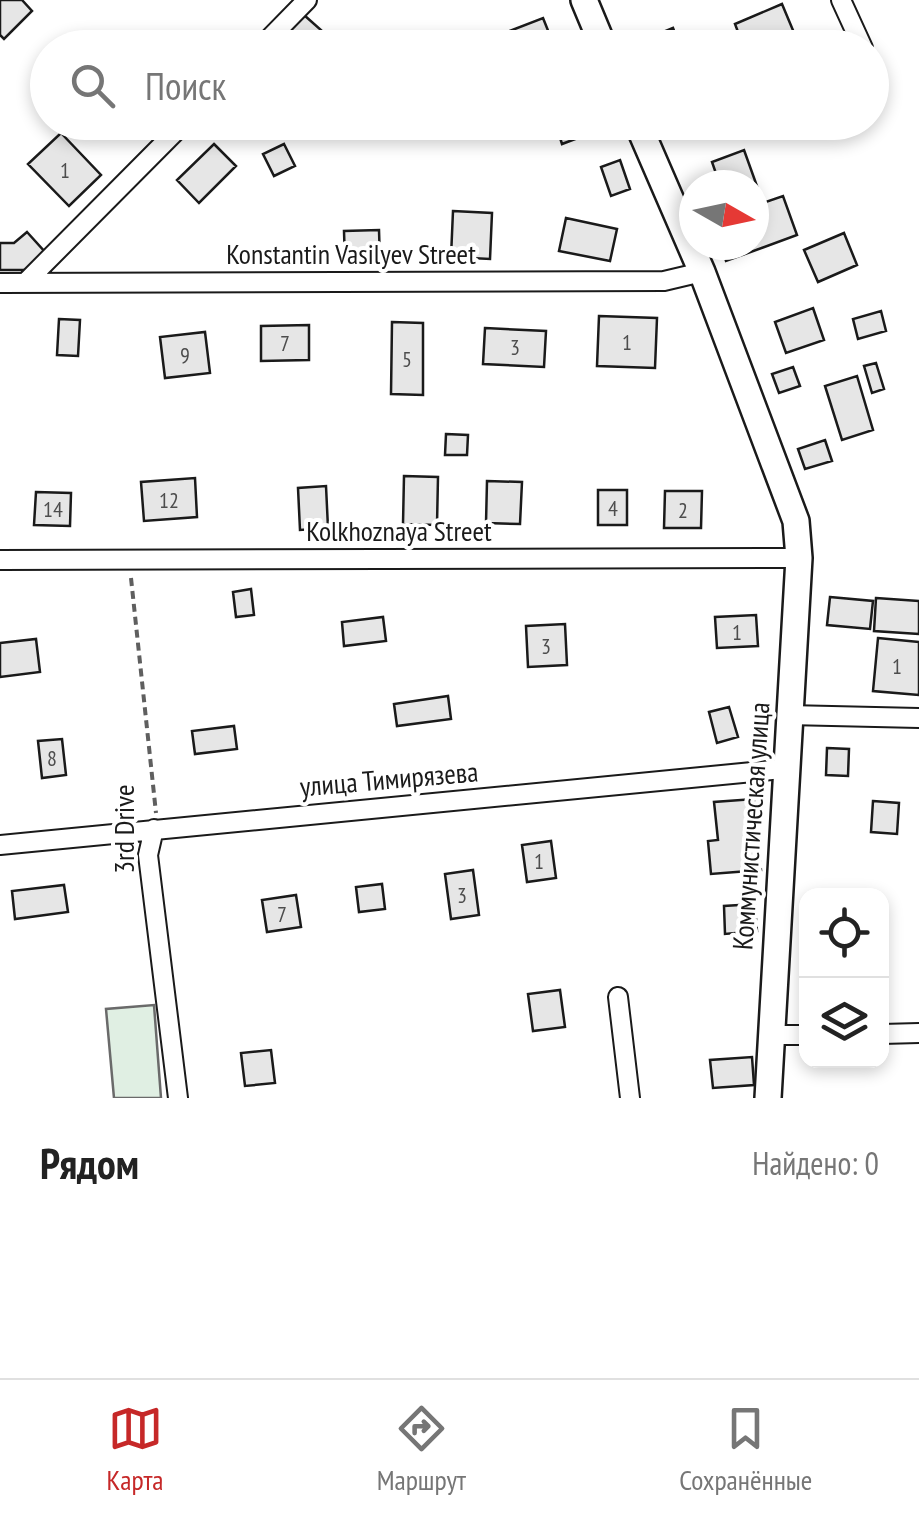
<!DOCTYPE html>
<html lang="ru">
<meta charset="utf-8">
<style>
body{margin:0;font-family:"PT Sans Narrow",sans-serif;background:#f6f6f6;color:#222}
.controls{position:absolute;right:30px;bottom:30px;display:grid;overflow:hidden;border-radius:20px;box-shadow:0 5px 15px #0003}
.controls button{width:90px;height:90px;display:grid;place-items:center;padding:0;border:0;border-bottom:2px solid #e0e0e0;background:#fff;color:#222;font:50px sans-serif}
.compass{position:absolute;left:679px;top:170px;width:90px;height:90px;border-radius:50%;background:#fff;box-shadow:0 5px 15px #0003;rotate:99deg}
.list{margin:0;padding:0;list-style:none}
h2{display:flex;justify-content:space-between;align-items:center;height:130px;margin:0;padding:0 40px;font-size:42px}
h2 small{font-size:32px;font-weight:400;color:#767676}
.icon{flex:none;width:55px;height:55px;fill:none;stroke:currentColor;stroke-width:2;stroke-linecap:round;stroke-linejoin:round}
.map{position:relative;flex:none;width:919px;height:1098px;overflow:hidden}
.search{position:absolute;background:#fff;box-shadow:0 5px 15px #0003;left:30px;right:30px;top:30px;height:110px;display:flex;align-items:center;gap:25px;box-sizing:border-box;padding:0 35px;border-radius:55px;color:#767676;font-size:38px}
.sheet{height:280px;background:#fff}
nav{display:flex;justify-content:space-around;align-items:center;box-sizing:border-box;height:140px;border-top:2px solid #e0e0e0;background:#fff;font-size:28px;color:#767676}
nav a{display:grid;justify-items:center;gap:5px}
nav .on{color:#c62828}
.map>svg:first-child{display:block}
.green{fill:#e0efe3;stroke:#6a6a6a;stroke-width:2.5}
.building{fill:#e6e6e6;stroke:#1a1a1a;stroke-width:2.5}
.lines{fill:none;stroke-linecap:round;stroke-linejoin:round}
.street-casing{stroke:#1a1a1a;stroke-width:22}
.secondary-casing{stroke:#1a1a1a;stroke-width:30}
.path{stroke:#5f5f5f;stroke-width:4;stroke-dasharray:8 5;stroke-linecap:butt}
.street{stroke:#fff;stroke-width:18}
.secondary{stroke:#fff;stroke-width:25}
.labels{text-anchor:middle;stroke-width:8;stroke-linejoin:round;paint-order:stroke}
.number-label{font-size:22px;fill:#4d4d4d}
.street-label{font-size:28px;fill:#1a1a1a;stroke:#fff}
</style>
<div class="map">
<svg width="919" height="1098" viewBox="0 0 919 1098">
<rect width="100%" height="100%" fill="#fff"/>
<path class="green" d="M154,1005l7,93h-47l-8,-89z"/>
<path class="building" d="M0,0h22l10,11 -28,28 -4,-4z
M782,4l18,43 -56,1 -9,-24z
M304,15l17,15 -14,16 -17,-16z
M543,18l12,30h-42l-6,-16z
M673,28l8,20h-39l-3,-6z
M176,33l15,15h-28z
M426,36l5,12h-34z
M387,122h31l-27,12z
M555,122h41l3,8 -37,14z
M61,133l40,42 -32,31 -41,-42z
M214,144l22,22 -37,37 -22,-23z
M284,144l11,22 -21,10 -11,-22z
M744,150l19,53 20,-7 14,39 -71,26 -5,-16h33v-60h-34l-8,-23z
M620,160l10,29 -19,7 -10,-29z
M453,211l39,2 -2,46 -39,-2z
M566,218l51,11 -7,32 -51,-10z
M379,230l1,32 -35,1 -1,-32z
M27,232l18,20 -20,18h-25v-27h14z
M844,233l13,32 -39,17 -14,-32z
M813,308l11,32 -38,13 -11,-31z
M881,311l5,20 -28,8 -5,-20z
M599,316l58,2 -2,50 -58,-2z
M59,319l21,1 -2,36 -21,-1z
M392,322l31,1v72l-32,-1z
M309,325v35l-48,1v-35z
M485,328l61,3 -2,36 -61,-3z
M205,332l5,41 -45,5 -5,-41z
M876,363l8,26 -12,4 -8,-27z
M793,367l7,19 -21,7 -7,-19z
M857,376l16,54 -31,10 -17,-54z
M446,434l22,1 -1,20h-22z
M825,440l7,21 -27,8 -7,-20z
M404,476l34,1 -1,48 -34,-1z
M195,478l2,39 -53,4 -3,-39z
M487,481l35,1 -2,42 -34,-1z
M326,486l2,42 -28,2 -2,-42z
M598,490h29v35h-29z
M665,491h37l-1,37h-37z
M36,492l35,1 -1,33 -36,-1z
M251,589l3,26 -18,2 -3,-25z
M830,597l43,4 -3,28 -43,-4z
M876,598l43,3v33l-45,-3z
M756,615l2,31 -41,2 -2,-31z
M383,617l3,24 -42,5 -2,-24z
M565,624l2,41 -39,2 -2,-41z
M878,638l41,4v53l-46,-4z
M36,639l4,33 -40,5v-34z
M448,696l3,23 -54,7 -3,-22z
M729,707l9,30 -21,6 -8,-31z
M234,726l3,23 -42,5 -3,-23z
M62,739l4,36 -24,3 -4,-37z
M827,748l22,1 -1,27 -22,-1z
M754,799l7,71 -50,4 -3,-33 10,-1 -4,-38z
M873,801l26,2 -2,31 -26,-2z
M551,841l5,37 -29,4 -5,-37z
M473,870l6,45 -28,4 -6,-45z
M382,884l3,25 -26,3 -3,-25z
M64,885l4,27 -53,7 -3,-28z
M296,895l5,32 -34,5 -5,-32z
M755,904l2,27 -32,3 -1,-28z
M560,990l5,37 -32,4 -5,-37z
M271,1050l4,33 -30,3 -4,-33z
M752,1057l2,28 -41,3 -3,-28z"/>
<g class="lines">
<defs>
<path id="street" d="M841,0l22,48
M260,48l47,-48
M0,283l664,-2 38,-9
M25,283l160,-161
M0,560l799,-2
M788,715l131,3
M154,829l-6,26 30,243
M0,845l783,-76
M618,997l12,101
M882,1034l37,-1
M769,1035h37"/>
<path id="secondary" d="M584,0l20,48
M637,122l65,150 94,249 3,37 -31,540"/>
</defs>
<use href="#street" class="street-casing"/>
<use href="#secondary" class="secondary-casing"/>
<path class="path" d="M131,578l25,235"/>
<use href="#street" class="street"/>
<use href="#secondary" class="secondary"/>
</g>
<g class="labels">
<g class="number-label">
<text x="65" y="178">1</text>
<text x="627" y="350">1</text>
<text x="285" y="351">7</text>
<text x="515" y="355">3</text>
<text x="185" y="363">9</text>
<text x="407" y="367">5</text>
<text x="169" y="508">12</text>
<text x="613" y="516">4</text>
<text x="53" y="517">14</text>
<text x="683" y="518">2</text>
<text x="737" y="640">1</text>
<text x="546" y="654">3</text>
<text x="897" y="674">1</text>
<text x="52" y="766">8</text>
<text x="539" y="869">1</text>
<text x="462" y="903">3</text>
<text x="282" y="922">7</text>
</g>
<g class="street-label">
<text x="351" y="264">Konstantin Vasilyev Street</text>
<text x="399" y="541">Kolkhoznaya Street</text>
<text transform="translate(389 779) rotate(-5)" y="10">улица Тимирязева</text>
<text transform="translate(751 826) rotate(-86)" y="10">Коммунистическая улица</text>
<text transform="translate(124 829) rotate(-90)" y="10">3rd Drive</text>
</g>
</g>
</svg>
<div class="controls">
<button><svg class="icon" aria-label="locate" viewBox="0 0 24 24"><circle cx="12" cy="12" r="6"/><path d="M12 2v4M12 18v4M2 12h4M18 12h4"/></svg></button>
<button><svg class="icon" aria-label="layers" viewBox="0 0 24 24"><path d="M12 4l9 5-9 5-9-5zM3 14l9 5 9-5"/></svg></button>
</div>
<svg class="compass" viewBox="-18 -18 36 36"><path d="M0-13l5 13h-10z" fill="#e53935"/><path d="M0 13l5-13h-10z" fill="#767676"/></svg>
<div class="search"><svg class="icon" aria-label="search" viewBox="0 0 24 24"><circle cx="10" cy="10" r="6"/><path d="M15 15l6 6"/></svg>Поиск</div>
</div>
<section class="sheet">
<h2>Рядом<small>Найдено: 0</small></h2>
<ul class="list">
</ul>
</section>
<nav>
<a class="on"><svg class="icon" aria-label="map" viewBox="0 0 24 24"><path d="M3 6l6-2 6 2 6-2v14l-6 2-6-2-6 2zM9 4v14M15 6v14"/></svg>Карта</a>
<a><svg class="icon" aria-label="directions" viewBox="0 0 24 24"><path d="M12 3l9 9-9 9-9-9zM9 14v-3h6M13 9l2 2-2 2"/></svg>Маршрут</a>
<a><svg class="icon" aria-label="saved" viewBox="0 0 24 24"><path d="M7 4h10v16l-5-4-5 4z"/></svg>Сохранённые</a>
</nav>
